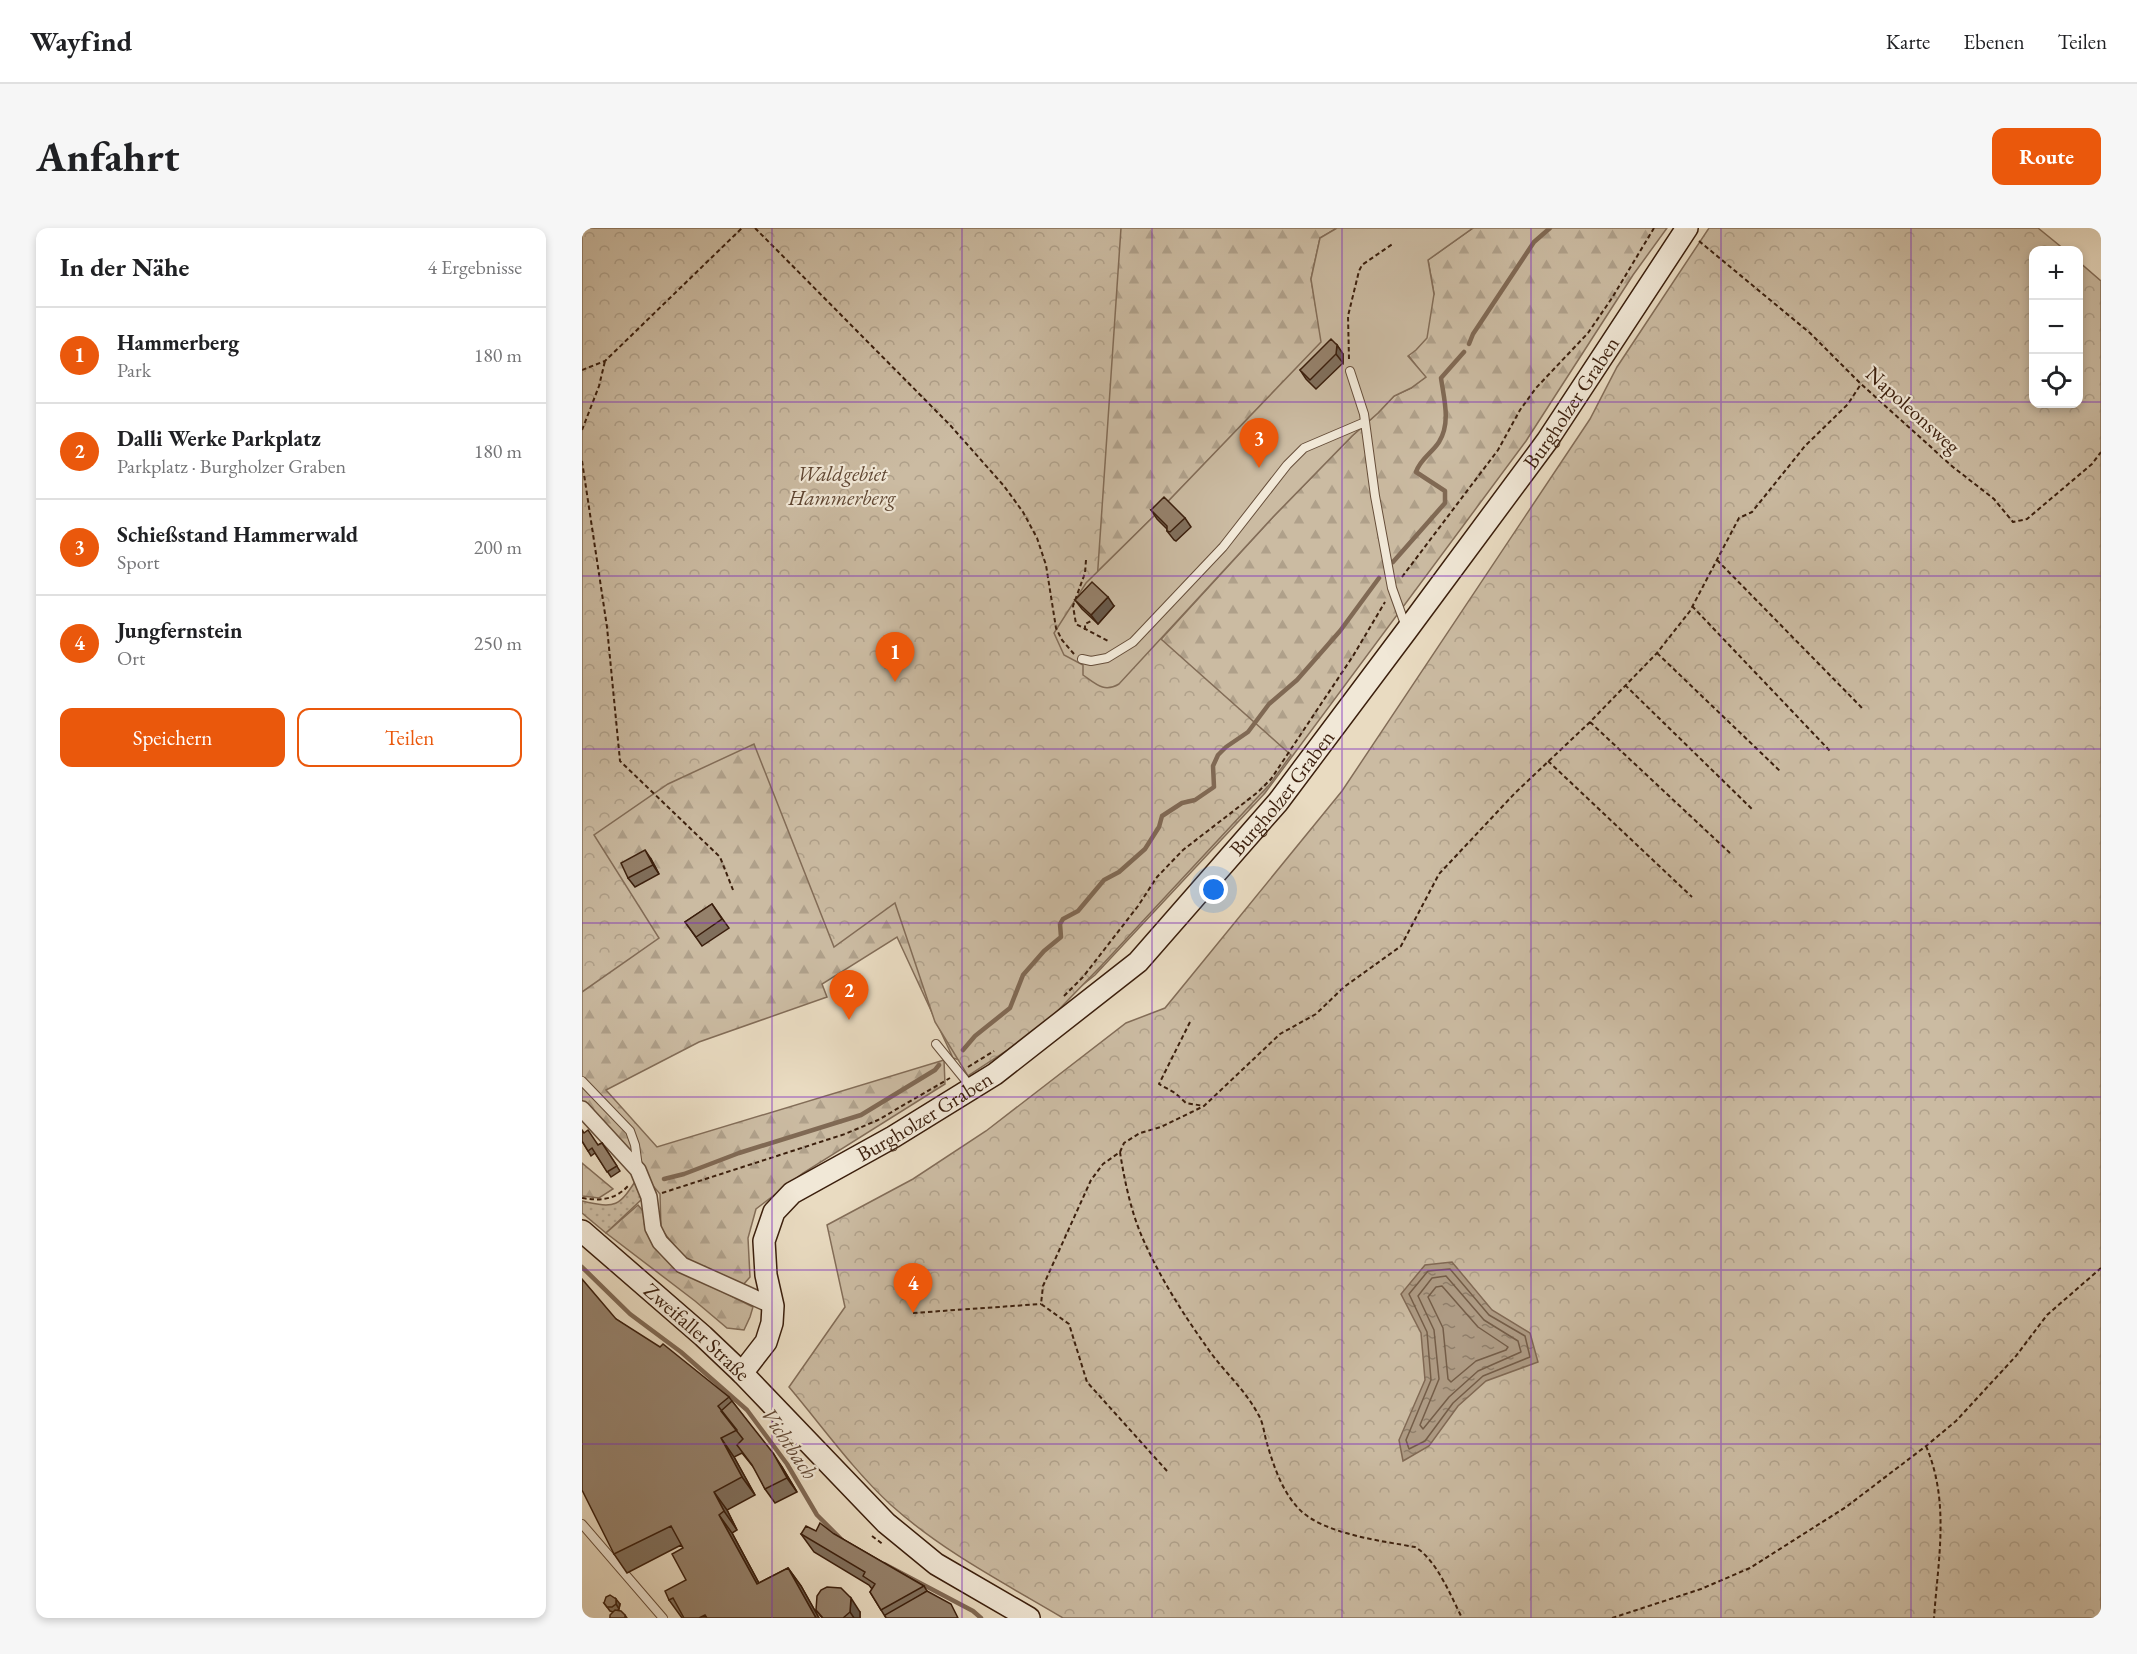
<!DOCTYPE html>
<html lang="de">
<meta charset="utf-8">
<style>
body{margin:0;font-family:"EB Garamond",serif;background:#f6f6f6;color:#202124}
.controls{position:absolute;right:18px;top:18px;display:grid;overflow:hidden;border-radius:12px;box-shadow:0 3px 9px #0003}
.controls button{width:54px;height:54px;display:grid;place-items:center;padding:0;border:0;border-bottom:2px solid #e0e0e0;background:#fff;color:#202124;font:30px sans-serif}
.you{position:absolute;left:632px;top:662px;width:21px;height:21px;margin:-15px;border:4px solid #fff;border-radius:50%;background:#1a73e8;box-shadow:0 0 0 9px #1a73e833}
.badge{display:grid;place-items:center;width:39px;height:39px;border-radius:50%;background:#ea580c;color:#fff;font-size:20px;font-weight:700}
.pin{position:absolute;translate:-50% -50px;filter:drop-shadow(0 2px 3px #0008)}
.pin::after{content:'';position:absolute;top:32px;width:21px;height:18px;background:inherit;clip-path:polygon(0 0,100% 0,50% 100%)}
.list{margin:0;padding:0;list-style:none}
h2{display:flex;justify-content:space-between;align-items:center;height:78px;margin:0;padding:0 24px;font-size:26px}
h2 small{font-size:20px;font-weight:400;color:#757577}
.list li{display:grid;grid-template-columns:39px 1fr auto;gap:18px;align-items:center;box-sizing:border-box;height:96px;padding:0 24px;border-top:2px solid #e0e0e0}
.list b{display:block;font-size:22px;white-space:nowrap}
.list p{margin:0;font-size:20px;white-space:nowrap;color:#757577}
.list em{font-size:20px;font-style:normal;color:#757577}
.actions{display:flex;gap:12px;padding:18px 24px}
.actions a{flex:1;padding:14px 0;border:2px solid #ea580c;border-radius:12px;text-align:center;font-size:21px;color:#ea580c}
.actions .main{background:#ea580c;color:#fff}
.icon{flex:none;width:33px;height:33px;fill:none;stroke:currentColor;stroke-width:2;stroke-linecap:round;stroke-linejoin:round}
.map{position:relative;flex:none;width:1519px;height:1390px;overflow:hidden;border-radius:12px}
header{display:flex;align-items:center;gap:36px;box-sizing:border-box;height:84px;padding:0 30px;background:#fff;border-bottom:2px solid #e0e0e0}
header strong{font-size:28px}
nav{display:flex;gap:33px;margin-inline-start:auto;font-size:21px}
.intro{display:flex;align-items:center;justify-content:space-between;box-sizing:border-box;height:144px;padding:0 36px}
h1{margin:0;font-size:42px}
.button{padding:15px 27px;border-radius:12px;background:#ea580c;color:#fff;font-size:21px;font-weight:700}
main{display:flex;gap:36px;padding:0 36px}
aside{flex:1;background:#fff;border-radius:12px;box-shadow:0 3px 9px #0003}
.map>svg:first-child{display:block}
.grass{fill:url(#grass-dots);stroke:#836d58;stroke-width:1.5}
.forest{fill:url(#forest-firs);stroke:#836d58;stroke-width:1.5}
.park{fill:url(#park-crowns);stroke:#836d58;stroke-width:1.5}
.pitch{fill:#cbbba2;stroke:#836d58;stroke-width:1.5}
.water{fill:url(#water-ripples);stroke:#806954;stroke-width:1.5}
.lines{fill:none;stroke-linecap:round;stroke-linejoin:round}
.shore{stroke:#745d48;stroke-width:1.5}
.stream{stroke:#806954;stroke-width:4.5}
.service-casing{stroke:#664e3a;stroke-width:10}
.minor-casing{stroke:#664e3a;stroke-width:18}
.secondary-casing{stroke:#3b1f0d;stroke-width:24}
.path{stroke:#3b1f0d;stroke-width:2;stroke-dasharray:4.5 3;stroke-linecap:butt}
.service{stroke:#f1e8d7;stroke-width:8}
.minor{stroke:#f1e8d7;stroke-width:15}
.secondary{stroke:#f1e8d7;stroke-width:21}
.wall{fill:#806f5c;stroke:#3b1f0d;stroke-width:1.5}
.shaded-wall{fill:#685a4b;stroke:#3b1f0d;stroke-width:1.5}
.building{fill:#95816b;stroke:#3b1f0d;stroke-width:1.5}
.grid{fill:none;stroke:#7b2cbf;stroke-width:1.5;stroke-opacity:0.55}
.labels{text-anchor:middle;stroke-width:4.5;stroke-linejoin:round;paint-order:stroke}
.street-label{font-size:21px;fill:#3b1f0d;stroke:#f1e8d7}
.park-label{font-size:21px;font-style:italic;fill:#5f4632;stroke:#f1e8d7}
.water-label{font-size:22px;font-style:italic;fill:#634a37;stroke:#f1e8d7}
</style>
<header>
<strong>Wayfind</strong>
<nav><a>Karte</a><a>Ebenen</a><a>Teilen</a></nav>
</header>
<div class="intro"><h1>Anfahrt</h1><a class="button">Route</a></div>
<main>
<aside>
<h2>In der Nähe<small>4 Ergebnisse</small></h2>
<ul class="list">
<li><span class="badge">1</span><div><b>Hammerberg</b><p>Park</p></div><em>180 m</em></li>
<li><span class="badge">2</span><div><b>Dalli Werke Parkplatz</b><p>Parkplatz · Burgholzer Graben</p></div><em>180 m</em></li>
<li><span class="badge">3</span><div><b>Schießstand Hammerwald</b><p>Sport</p></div><em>200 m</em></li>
<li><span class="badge">4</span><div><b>Jungfernstein</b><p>Ort</p></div><em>250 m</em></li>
</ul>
<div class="actions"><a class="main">Speichern</a><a>Teilen</a></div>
</aside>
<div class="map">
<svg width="1519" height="1390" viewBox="0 0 1519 1390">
<defs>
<pattern id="grass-dots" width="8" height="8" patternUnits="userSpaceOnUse" patternTransform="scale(1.5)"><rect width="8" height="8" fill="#cbbba2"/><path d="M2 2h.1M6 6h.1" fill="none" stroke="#afa08a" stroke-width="1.8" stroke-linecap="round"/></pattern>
<pattern id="forest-firs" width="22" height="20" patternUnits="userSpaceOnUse" patternTransform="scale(1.5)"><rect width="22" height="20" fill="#cbbba2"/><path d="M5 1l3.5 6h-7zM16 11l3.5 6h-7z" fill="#afa08a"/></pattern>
<pattern id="park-crowns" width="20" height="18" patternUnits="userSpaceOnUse" patternTransform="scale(1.5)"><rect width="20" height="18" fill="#cbbba2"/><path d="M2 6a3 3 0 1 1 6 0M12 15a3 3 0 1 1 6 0" fill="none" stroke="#afa08a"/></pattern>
<pattern id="water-ripples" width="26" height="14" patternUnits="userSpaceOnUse" patternTransform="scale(1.5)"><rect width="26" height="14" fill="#ae9b84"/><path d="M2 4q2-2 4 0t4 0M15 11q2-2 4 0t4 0" fill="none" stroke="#8f7e6a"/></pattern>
</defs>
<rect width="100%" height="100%" fill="#e9dbc1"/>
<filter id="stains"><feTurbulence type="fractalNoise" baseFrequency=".00333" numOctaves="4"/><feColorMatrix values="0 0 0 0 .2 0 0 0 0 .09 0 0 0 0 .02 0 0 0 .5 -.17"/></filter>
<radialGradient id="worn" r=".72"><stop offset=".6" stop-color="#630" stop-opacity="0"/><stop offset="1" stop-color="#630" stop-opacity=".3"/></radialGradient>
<path class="grass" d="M56,949l4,22 -36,34 -24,-20v-12c34,8 37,6 56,-24z"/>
<path class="forest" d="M0,0h755l-17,10 -9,41 11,63 -168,174 -68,67 34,101 153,-167 79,-81 26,-23 16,-17 17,-8 14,-11 -17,-22 26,-61 -6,-34 45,-32h194l-34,47 -107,166 -261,352 -170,182 -115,92 -27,-9 -56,-121 -75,47 5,13 -128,45 -93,48 51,57 287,-87 1,24 -142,89 -47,36 -8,29 2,39 -7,8 -58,-26 -24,-30 -1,-35 -78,-91z
M0,935l31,26 -14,9 -17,-2z
M56,977l5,6 2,17 10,17 24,25 74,37 -3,10 -6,13 -17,-2 -32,-27 -89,-68z"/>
<path class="park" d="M0,0h539l-24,354 194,173 -21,29 -168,181 -61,63 -73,48 -33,-54 -40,-119 -61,44 -80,-203 -86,40 -74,51 65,103 -77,54z
M1127,0h329l27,22h-31v154h44l1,-142 22,19v1337h-1038c-59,-35 -121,-67 -172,-113 -38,-35 -69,-79 -102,-118l56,-80 -18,-82 86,-46 73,-48 140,-108 39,-15 177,-217 248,-372 27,-52z"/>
<path class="pitch" d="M755,0h136l-45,32 6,34 -7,44 -11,12 -8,6 18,21 -15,11 -17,8 -16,17 -26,23 -79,81 -154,167c-15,9 -23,0 -36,-9v-10l-19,-10 -10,-22 32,-50 68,-67 167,-174 -10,-63 9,-41z"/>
<path class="water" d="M870,1034l40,48 38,23 8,29 -52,19 -28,25 -29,40 -26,15 -4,-21 26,-60 -4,-47 -20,-39 24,-29z"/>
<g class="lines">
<path class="shore" d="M868,1041l39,46 36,21 5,21 -47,19 -30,27 -28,38 -16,8 -3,-9 25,-60 -4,-48 -18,-38 19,-23z
M864,1048l38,44 34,21 3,11 -43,19 -29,26 -26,32 -3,-4 19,-46 -5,-49 -16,-34 14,-18z
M860,1058l36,41 30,20 -2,3 -30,11 -25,21 -3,-3 -5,-51 -15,-31 8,-10z"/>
<path class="stream" d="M887,116l4,-10 61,-92 16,-14
M811,334l52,-59v-12l-29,-19c4,-13 16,-19 23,-30 12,-19 5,-43 2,-64l23,-26
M381,822l12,-14 35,-28 13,-33 21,-24 17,-14 -1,-13 3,-5 15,-8 26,-31 15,-8 26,-23 14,-22 3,-11 20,-13 13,-3 19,-13 -1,-21 5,-11 8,-8 22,-15 21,-28 28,-24 43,-49 39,-53
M82,951l20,-5 55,-21 122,-38 74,-45 4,-5
M0,1039l48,47 51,38 66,58 40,54 30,51 28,28
M302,1336l89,47 8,7"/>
<defs>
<path id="service" d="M768,143l14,43 11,82 17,92 14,39
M500,431l9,2 16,-3 26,-16 90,-95 64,-82 17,-17 61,-26
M354,816l35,43
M0,853l48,50 5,14 3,22
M0,1296l81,94"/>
<path id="minor" d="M0,881l56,61 11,27 4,31 7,14 22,23 91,41"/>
<g id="secondary">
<path id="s1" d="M0,1003l121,105 39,37 144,150 50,41 93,54"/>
<path id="s2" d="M160,1145l24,-31 6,-19 1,-17 -7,-31 -2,-34 10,-29 18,-19 101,-56 102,-63 143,-112 140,-160 129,-172 140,-189 140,-213"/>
</g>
</defs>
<use href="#service" class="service-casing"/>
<use href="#minor" class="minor-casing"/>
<use href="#secondary" class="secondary-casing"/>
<path class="path" d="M173,0l195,197 54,61 19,26 14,26 9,27 10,63 6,12 12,14
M1117,13l111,92 51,51 92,83 41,32 19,23 14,-3 65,-55 9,-12
M767,131l-1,-43 11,-45 3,-6 32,-22
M0,142l23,-9 137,-133
M0,202l17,-44 6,-25
M0,233l25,166 13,134 100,96 13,33
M504,332l-1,13 -12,33 3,18 34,18
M1135,332l147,150
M820,349l96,-127 22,-40 16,-22 52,-55 24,-35 42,-70
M1110,378l138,145
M503,402v-6l8,-4
M1075,425l124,119
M1043,457l128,125
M1008,494l140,131
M966,533l144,136
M482,768l19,-19 55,-71 19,-29 26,-27 75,-58 13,-13 82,-123 32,-54
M608,794l-31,62 16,9 11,10 18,3
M386,839l26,-16
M538,924c4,26 10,55 20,80 16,39 41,79 66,114 16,24 38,42 52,68 5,8 6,18 8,26 7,24 15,50 33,69 24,25 83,32 116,38 21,12 36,49 47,71
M80,965l183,-59 33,-14 72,-42
M0,970c18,3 33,2 46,-12
M331,1085l128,-9
M1344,1218c24,56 12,114 8,172
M585,1243l-80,-89 -18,-58 -28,-20 2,-18 48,-106 12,-16 17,-12 4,-9 16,-10 21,-6 43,-21 76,-72 36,-20 28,-27 57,-41 38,-72 76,-81 75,-71 67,-69 33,-42 49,-93 13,-6 53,-66 43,-42 13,-20
M290,1308l12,9
M1030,1390l89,-29 49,-21 96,-61 80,-61 30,-25 60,-65 31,-41 54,-47"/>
<use href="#service" class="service"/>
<use href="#minor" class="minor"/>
<use href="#secondary" class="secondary"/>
</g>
<path class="wall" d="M755,117l6,9v9l-27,26 -10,-10 -6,-9z
M569,282l34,8 6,9 -15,14 -2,-1 -7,-9v-2l-10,-10z
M493,372l39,6 -16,18 -16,-15z
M69,631l8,15 -24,13 -7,-9z
M130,676l17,24 -27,18 -17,-24z
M2,905l14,12 4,-2 18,28 -9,6 -16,-24 -4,3 -9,-15z
M34,1091l113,78 53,70 15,25 -22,11 -10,-14 -10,-20 -13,-16 -8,4 21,38 -28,15 10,20 -5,3 27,50 29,-15 13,18 18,32h-137l-13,-18 17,-20 -3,-32 -2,-3 -54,28 -13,-19z
M234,1303l18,3 90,52 3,5 -41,27 -16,-26 2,-3 -3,-4 -55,-33 -13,-18z
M22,1375l16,1 -1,5 -2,2 8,4 2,3h-17l3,-6 -3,-1z
M234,1382l44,2v6h-38z"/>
<path class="shaded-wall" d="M755,117l6,9v9l-7,-9z
M526,369l6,9 -16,18 -7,-9z
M63,622l6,9 8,15 -6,-9z
M139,1210l13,19 21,38 -13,-18z
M191,1225l9,14 15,25 -10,-14z
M132,1264l13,18 10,20 -13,-19z
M137,1287l13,18 37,69 -12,-18z
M206,1340l13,18 18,32h-3z
M269,1370l9,14v6h-6l-4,-6z
M34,1371l4,5 -1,5 -3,-5z"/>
<path class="building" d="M749,111l6,6 -1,9 -26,26 -10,-10z
M582,269l21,21 -15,14 -3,-1v-5l-16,-16z
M510,354l16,15 -17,18 -16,-15z
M63,622l8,15 -25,13 -7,-15z
M130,676l10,15 -26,18 -11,-15z
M0,902l2,3 4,-3 10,15 4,-2 15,23 -10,6 -15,-24 -4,3 -6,-10z
M0,1051l34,40 44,28 3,-3 66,53 -11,9 19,24 -16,8 21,39 -28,15 10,19 -5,4 38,69 31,-16 28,50h-109l-2,-3 -6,3h-15l-11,-20 -4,2 -4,-9 21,-11 -14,-26 11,-6 -12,-22 -57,28 -32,-64z
M150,1173l41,52 14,25 -22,11 -13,-24 -15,-20 6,-6 -22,-28z
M238,1295l14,11 90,52 -43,24 -11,-18 5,-8 -12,-8 2,-4 -64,-38 5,-8 10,5z
M245,1359l14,1 10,10 -1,14 -7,6h-20l-7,-8 1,-14 4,-6z
M345,1363l24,13 7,14h-72l-1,-3z
M28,1367l6,4v5l-4,3h-5l-3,-4 2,-6z
M33,1382l6,1 4,4v3h-15v-3z"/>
<path class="grid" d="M190,0v1390M380,0v1390M570,0v1390M760,0v1390M949,0v1390M1139,0v1390M1329,0v1390M0,174h1452M1496,174h23M0,348h1519M0,521h1519M0,695h1519M0,869h1519M0,1042h1519M0,1216h1519"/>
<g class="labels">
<g class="street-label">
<text dy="7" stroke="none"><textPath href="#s2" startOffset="1324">Burgholzer Graben</textPath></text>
<text transform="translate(1331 182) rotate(42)" y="7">Napoleonsweg</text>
<text dy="7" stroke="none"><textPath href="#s2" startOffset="838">Burgholzer Graben</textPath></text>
<text dy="7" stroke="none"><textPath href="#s2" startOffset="352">Burgholzer Graben</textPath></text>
<text dy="7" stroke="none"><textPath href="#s1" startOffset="153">Zweifaller Straße</textPath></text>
</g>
<g class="park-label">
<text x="260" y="253">Waldgebiet<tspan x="260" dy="24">Hammerberg</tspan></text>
</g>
<g class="water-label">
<text transform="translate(208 1215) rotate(56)" y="8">Vichtbach</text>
</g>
</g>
<rect width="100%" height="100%" filter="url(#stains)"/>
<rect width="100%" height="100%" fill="url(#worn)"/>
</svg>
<div class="controls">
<button>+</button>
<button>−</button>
<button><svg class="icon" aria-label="locate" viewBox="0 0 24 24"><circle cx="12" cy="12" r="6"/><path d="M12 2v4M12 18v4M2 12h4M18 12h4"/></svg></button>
</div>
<div class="you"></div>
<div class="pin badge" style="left:313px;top:454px">1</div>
<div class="pin badge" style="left:267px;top:792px">2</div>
<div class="pin badge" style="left:677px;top:240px">3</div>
<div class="pin badge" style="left:331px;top:1085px">4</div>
</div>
</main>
